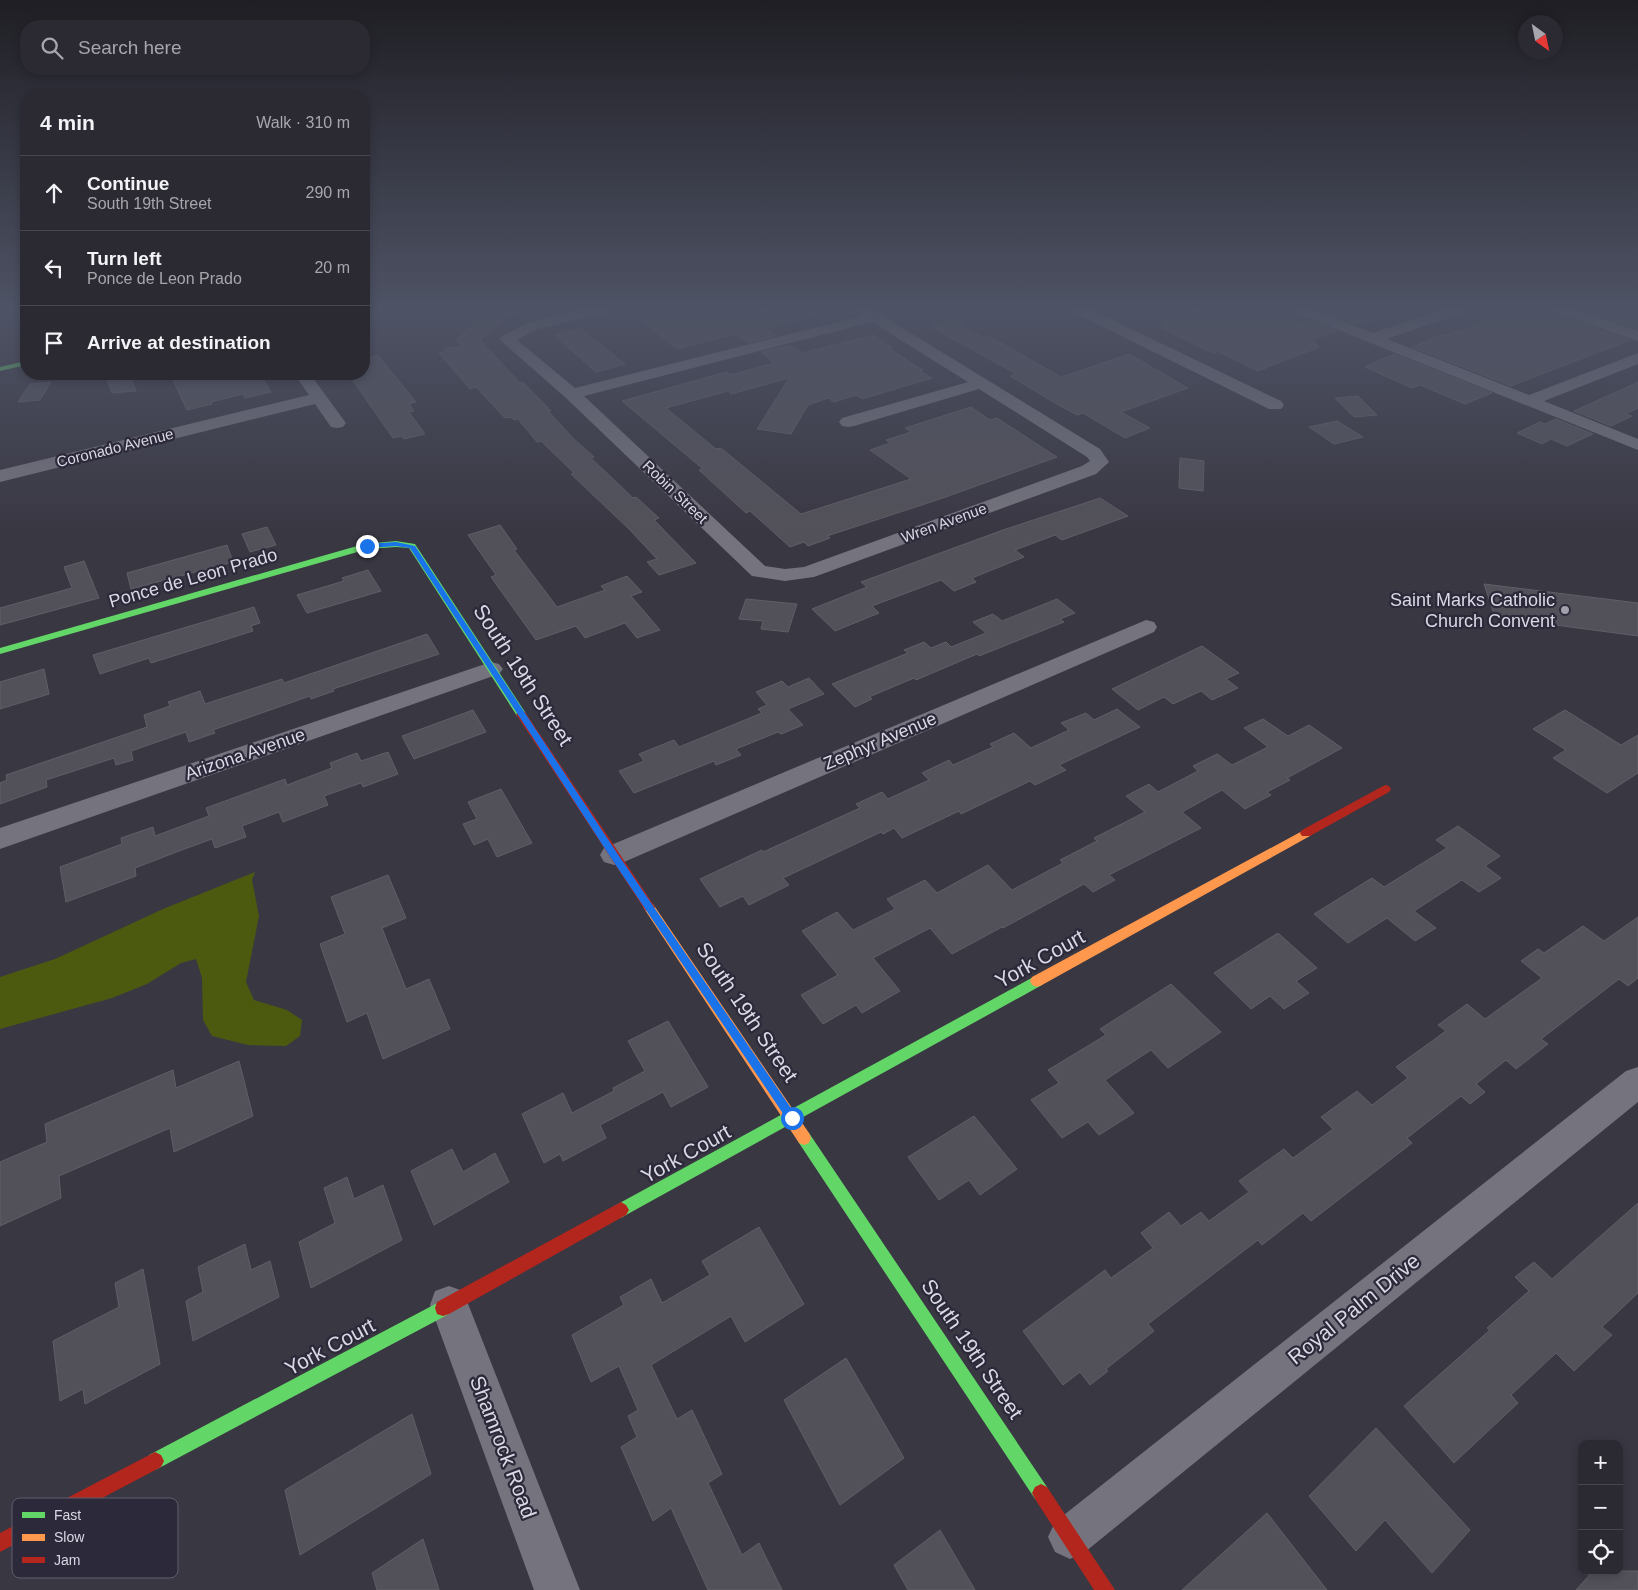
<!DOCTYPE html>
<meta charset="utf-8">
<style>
body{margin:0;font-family:Arial,sans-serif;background:#37353e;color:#f1f3f6}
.controls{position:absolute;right:15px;bottom:15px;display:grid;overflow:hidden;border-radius:10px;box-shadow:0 2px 8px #0003}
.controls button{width:45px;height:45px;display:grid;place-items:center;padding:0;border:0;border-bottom:1px solid #47454d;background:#2b2932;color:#f1f3f6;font:25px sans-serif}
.compass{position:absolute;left:1518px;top:15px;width:45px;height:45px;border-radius:50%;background:#2b2932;box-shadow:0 2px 8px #0003;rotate:147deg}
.stop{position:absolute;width:15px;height:15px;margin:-11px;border:4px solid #1a73e8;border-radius:50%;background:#fff}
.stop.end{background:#1a73e8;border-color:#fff;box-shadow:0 1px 5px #0008}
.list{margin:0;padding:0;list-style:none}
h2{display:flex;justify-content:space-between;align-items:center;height:65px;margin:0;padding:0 20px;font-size:21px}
h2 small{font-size:16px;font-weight:400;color:#a6a6ac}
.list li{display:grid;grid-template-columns:32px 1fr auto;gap:15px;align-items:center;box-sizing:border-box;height:75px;padding:0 20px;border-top:1px solid #47454d}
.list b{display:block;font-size:19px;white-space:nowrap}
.list p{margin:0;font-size:16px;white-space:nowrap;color:#a6a6ac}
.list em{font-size:16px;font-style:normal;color:#a6a6ac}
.icon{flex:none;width:28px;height:28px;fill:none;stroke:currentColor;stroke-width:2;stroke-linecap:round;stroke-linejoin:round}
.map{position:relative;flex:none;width:1638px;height:1590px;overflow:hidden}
.search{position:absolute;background:#2b2932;box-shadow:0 2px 8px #0003;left:20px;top:20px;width:350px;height:55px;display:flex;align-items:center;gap:12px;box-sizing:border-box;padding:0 18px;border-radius:20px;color:#a6a6ac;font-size:19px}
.panel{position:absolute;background:#2b2932;box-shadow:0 2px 8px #0003;left:20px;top:90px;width:350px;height:290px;border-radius:20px}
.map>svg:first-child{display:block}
.water{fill:#4c5a10}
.building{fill:#525159;stroke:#605e67}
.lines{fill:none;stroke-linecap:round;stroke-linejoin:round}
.street{fill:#75747e;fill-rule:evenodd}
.fast{fill:#63d668;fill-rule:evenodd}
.slow{fill:#ff974d;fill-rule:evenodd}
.jam{fill:#b3261e;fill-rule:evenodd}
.route{fill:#1a73e8}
.poi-dot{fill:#a1a0ab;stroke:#2c293b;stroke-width:2}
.labels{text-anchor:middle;stroke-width:4.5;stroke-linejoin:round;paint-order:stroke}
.far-street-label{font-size:15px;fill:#d9d8e4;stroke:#2c293b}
.street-label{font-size:18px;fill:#d9d8e4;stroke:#2c293b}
.poi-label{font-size:18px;fill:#d9d8e4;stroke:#2c293b;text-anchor:end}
.near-street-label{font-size:21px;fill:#d9d8e4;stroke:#2c293b}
.key{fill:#2c293b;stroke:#605e6e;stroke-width:1}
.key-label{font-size:14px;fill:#d9d8e4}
</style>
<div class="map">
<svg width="1638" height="1590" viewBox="0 0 1638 1590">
<rect width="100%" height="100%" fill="#393742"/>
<path class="water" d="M255,872l-3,8 7,36 -13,66 8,18 33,10 15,10 -2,16 -14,10 -38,-1 -36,-9 -9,-16 -1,-42 -6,-19 -15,4 -34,21 -35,14 -112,31v-52l55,-18 108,-50z"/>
<path class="building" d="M491,310h25l-36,30 40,43 3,-1 28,29h-3l26,28 20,18 -3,1 42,40 3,-1 23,21 -5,2 42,43 -37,12 -12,-13 10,-3 -28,-30 -58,-55 3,-1 -33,-32 -4,1 -19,-23 -4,1 -3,-3 -6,1 -29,-31 -6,2 -31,-36 8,-2 -2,-2 16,-3 -5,-7z
M657,310h153l1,6 -45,12 11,7 -29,8 -13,-9 -58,15 -41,-34z
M1194,310h68l38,14 11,-3 26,10 -26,9 8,7 -61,24 -40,-20 -5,2 -54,-26 9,-3 -8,-4z
M1344,310h6l23,10 -16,5 -26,-11z
M1517,310h36l3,5 74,25 -119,46 -99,-39 29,-12 4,1z
M1583,310h55v19z
M954,321l30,17 5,-2 72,41 68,-23 59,34 -67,24 29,16 -25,10 -42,-25 -6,2 -22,-12 -45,-27 6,-2 -84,-47z
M580,328l45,36 -29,8 -42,-37z
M873,335l20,13 -4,1 34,21 -3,1 12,7 -70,21 -6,-4 -22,7 -6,-4 -20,7 -17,29 -34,-5 32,-51 -58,16 -3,-3 -62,17 50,41 5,-1 80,66 110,-35 -41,-29 20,-7 -4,-3 25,-8 -6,-4 66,-21 19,13 7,-2 60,39 -117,42 -113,37 3,2 -22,8 -4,-4 -14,5 -40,-36 -4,2 -47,-43 4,-1 -81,-68 104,-29 4,3 44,-12 -13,-11 30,-7 11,8z
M1394,354l98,39 -27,11 -45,-19 -8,3 -47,-21z
M378,355l38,47 -7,2 5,7 -5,1 16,22 -21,5 -2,-3 -9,2 -44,-63 15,-1v-15z
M105,374h24l7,17 -24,2z
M170,374h90l11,18 -26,6 -2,-4 -32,8 1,2 -25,6z
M51,382l-11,18 -22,2 12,-18z
M1638,382v26l-13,6 7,2 -21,10 -37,-15z
M1358,396l19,19 -23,2 -19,-19z
M1556,419l37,15 -26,12 -16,-7 -9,5 -25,-11 23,-11 5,2z
M1337,421l26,16 -29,7 -25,-17z
M1180,458l24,3 -1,30 -24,-3z
M1100,498l28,18 -66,24 -7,-5 -40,15 9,7 -52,21 4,4 -22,9 -13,-11 -69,26 7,7 -44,18 -23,-22 55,-22 -6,-5 142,-52z
M500,525l17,24 -3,1 43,57 48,-17 -4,-4 26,-10 15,16 -11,4 29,34 -23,8 -12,-15 -40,15 -9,-12 -40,14 -45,-63 5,-2 -28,-40z
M267,527l9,18 -26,7 -8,-18z
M227,545l6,17 -102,27 -4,-16z
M84,561l15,37 -99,27v-17l72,-20 -8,-21z
M368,570l13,21 -74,22 -10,-18 47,-14 -2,-3z
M1484,584l154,19v33l-143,-19z
M746,599l51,5 -9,28 -27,-3 2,-8 -24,-2z
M1057,599l18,14 -15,6 4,3 -85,34 -2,-2 -61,26 -2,-2 -45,19 3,2 -17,8 -23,-23 76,-31 -4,-3 20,-8 7,6 15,-6 5,5 35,-14 -13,-11 20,-8 9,7z
M254,607l6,16 -9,3 2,5 -102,32 -2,-5 -49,16 -7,-19z
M427,634l12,20 -106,35 1,2 -23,8 -1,-3 -97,34 2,3 -26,9 -3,-10 -55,19 2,9 -17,5 -2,-7 -68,22 1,7 -47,17v-21l7,-3 -1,-5 141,-48 -3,-12 26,-9 -2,-4 32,-11 5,13 77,-25 2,4z
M1202,646l37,27 -13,6 12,9 -26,12 -11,-9 -28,13 -9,-7 -26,13 -26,-21z
M44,669l5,25 -49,15v-27z
M809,678l15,16 -36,15 15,16 -22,9 -3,-2 -42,17 5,6 -25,10 -2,-4 -80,32 -15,-22 25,-10 -5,-7 35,-14 5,7 83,-34 -4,-4 9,-4 -11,-13 26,-11 6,6z
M1117,709l23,18 -81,38 7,5 -31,15 -5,-4 -69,33 -2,-3 -57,27 -8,-10 -11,6 -2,-2 -98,46 6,7 -40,20 -6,-9 -23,11 -20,-28 62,-29 1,2 97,-44 -4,-4 26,-12 6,7 41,-19 -7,-7 27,-13 4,5 40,-18 -3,-3 24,-11 17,15 38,-18 -8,-7 25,-10 8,7z
M473,710l13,22 -72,27 -12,-23z
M1565,710l56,35 17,-10v38l-31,20 -54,-35 13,-8 -33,-21z
M1263,719l25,17 21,-11 33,23 -55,30 3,2 -23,12 4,3 -26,14 -23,-19 -40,22 19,16 -92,47 6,5 -22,12 -9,-8 -81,44 -1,-1 -50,27 -22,-26 -57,30 27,33 -38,22 -6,-8 -33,19 -22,-29 37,-20 -36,-44 35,-19 16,18 42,-21 -8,-10 38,-19 12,13 51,-28 24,25 51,-27 -3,-3 37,-19 -3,-3 51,-26 -19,-16 23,-12 9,8 40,-21 -5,-5 24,-12 15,11 36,-18 -24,-19z
M388,752l10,22 -35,13 -2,-4 -37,13 4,9 -45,17 -4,-10 -37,14 4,11 -31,11 -3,-9 -33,12 -44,17 1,8 -70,26 -6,-35 62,-23 -1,-6 32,-11 2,9 54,-20 -3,-8 79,-29 2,6 45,-17 -2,-5 27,-10 4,8z
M501,789l31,54 -35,14 -9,-18 -14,6 -11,-21 14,-5 -9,-17z
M1458,826l42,30 -15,10 16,12 -22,14 -17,-12 -48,31 22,17 -21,13 -28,-23 -39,25 -34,-29 58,-36 12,9 63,-39 -11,-8z
M388,875l18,43 -24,10 24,61 23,-10 21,50 -67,30 -16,-46 -20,9 -27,-78 25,-10 -14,-37z
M1638,917v61l-10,8 -9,-7 -78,60 7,5 -32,25 -10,-9 -30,24 9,8 -15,12 -9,-8 -54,42 5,5 -101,78 -8,-8 -41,32 -4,-5 -110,84 6,7 -48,38 2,2 -18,14 -10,-13 -17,13 -40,-54 82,-61 6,8 42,-30 -12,-15 28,-21 12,14 20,-14 8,9 40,-29 -10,-11 45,-32 9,9 40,-29 -12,-12 36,-26 15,14 36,-27 -12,-11 50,-36 -8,-6 29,-21 18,15 57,-41 -21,-17 17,-12 6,4 39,-27 21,15z
M1278,933l39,35 -21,13 13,12 -25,16 -14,-13 -19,13 -37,-36z
M1171,984l50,48 -53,36 -17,-18 -46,30 29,33 -35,22 -11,-13 -26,16 -31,-38 28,-17 -11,-13 58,-35 -6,-6z
M668,1021l40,66 -37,20 -8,-15 -63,33 6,13 -43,23 -3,-7 -16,9 -22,-49 41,-21 9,20 42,-22 -1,-3 32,-17 -17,-30z
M239,1061l14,55 -79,36 -4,-24 -111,48 2,22 -61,28v-64l47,-20 -2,-18 128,-54 3,18z
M974,1116l43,53 -37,26 -11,-15 -30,20 -31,-43z
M452,1149l11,23 32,-19 14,29 -75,43 -23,-54z
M347,1177l7,22 29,-14 19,55 -91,48 -12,-46 36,-19 -11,-35z
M1638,1203v90l-36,34 10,8 -38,36 -18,-18 -45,42 7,8 -64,60 -50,-57 86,-76 -3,-2 42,-37 -14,-14 19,-15 18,17z
M759,1227l45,77 -59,38 -14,-26 -80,49 26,54 15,-9 30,64 -14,9 34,72 17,-12 23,47h-74l-37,-82 -18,13 -32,-74 16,-10 -9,-21 10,-6 -19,-44 -28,16 -19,-47 52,-30 -4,-8 31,-18 11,24 48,-28 -8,-14z
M245,1244l6,26 19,-9 9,36 -86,44 -7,-40 17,-9 -5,-25z
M143,1269l17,95 -75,40 -2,-15 -23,12 -7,-60 66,-34 -4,-24z
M846,1358l58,100 -64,47 -56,-105z
M412,1414l19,60 -131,81 -15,-65z
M1376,1428l94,102 -38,43 -47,-53 -29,31 -47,-55z
M1267,1513l60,77h-145z
M940,1530l35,60h-67l-14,-25z
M423,1539l16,51h-62l-5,-17z
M1593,1571h45v19h-62z"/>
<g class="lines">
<path class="street" d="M580,310h26l-2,3 -67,16 -20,11 58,48 287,-72 -6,-6h17l227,139 9,13 -13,12 -282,103 -29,4 -33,-5 -186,-178 -67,-59 3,-3 25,-13zM872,322l96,60 -126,36 -3,4 3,4 6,1 6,-1 125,-37 108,68 3,4 -8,5 -278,101 -19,2 -20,-3 -181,-170z
M1073,310h19l189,91 3,4 -3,4h-12l-194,-96z
M1294,310h20l59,23 68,-23h22l-2,3 -74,26 142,56 109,-42v11l-94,37 94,38v11l-342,-137z
M1555,310h22l61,21v10l-81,-28z
M294,374h16l36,49 -3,4 -6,1 -6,-1 -16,-23 -315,78v-12l309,-75z
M1146,620l8,2 3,5 -3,5 -530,230 -10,3 -10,-3 -4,-7 4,-7z
M491,662l8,2 4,5 -4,5 -499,175v-21z
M1638,1067v35l-553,450 -15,7 -15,-7 -7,-15 7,-15 571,-451z
M449,1286l14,5 117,299h-46l-104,-285 5,-14z"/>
<path class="fast" d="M26,361v4l-26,6v-4z
M396,541l19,3 110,168 1,2 -1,2h-8l-108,-168 -13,-1 -28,2 -368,105v-6l364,-104z
M1037,975l5,2 2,4 -2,4 -416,230 -5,3 -5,-3 -3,-5 3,-5z
M804,1131l5,2 238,354 3,6 -3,6 -6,3 -6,-3 -236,-356 -2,-5 2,-5z
M443,1300l6,2 2,6 -2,6 -288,153 -6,3 -6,-3 -3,-6 3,-6z"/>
<path class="slow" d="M1306,829l4,1 2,3 -2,3 -268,149 -5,2 -5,-2 -2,-4 2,-4z
M649,902l4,2 156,229 2,5 -2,5 -5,2 -5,-2 -154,-233 -2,-3 2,-3z"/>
<path class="jam" d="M521,711l4,1 130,195 -2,3 -4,2 -4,-2 -129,-196z
M1385,785l4,1 2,3 -2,3 -79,44h-8l-2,-3 2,-3z
M621,1202l5,3 3,5 -3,5 -177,99 -6,2 -6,-2 -2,-6 2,-6z
M155,1452l6,3 3,6 -3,6 -161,85v-19z
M1041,1484l6,3 68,103h-21l-59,-91 -3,-6 3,-6z"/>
</g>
<linearGradient id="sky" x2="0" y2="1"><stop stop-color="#1f1e24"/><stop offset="0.58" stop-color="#4e5365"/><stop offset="1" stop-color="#4e5365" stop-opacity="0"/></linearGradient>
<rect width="1638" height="533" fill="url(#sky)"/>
<path class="route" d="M396,542l19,4 202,307 178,261 2,4 -2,3h-7l-177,-263 -201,-310 -14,-2 -29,2 -3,-2 3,-2z"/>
<circle class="poi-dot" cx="1565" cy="610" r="5"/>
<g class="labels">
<g class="far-street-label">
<text transform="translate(115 448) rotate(-14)" y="5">Coronado Avenue</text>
<text transform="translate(675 492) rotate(44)" y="5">Robin Street</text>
<text transform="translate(944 523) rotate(-20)" y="5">Wren Avenue</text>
</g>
<g class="street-label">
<text transform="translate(193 578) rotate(-16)" y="6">Ponce de Leon Prado</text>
<text transform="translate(880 741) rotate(-23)" y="6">Zephyr Avenue</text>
<text transform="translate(245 754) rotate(-19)" y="6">Arizona Avenue</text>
</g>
<g class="poi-label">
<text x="1555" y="606">Saint Marks Catholic<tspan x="1555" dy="21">Church Convent</tspan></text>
</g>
<g class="near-street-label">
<text transform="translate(523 675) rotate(57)" y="7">South 19th Street</text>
<text transform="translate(1040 959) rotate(-29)" y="7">York Court</text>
<text transform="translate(747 1012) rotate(56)" y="7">South 19th Street</text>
<text transform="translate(686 1154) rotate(-29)" y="7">York Court</text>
<text transform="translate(1354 1309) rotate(-39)" y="7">Royal Palm Drive</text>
<text transform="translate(330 1347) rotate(-28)" y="7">York Court</text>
<text transform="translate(972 1349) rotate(56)" y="7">South 19th Street</text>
<text transform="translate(503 1447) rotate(69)" y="7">Shamrock Road</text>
</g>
</g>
<rect x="12" y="1498" width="166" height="80" rx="8" class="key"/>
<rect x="22" y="1512" width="23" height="6" fill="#63d668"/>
<rect x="22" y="1534" width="23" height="7" fill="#ff974d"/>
<rect x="22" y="1557" width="23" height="6" fill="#b3261e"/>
<g class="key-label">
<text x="54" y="1520">Fast</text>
<text x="54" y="1542">Slow</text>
<text x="54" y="1565">Jam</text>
</g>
</svg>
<div class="controls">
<button>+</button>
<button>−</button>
<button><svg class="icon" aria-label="locate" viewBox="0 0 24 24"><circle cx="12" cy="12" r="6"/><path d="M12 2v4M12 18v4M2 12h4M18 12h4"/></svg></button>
</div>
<svg class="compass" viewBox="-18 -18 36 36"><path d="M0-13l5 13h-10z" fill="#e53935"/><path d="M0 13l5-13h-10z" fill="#a6a6ac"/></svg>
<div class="stop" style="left:792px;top:1118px"></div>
<div class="stop end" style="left:367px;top:546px"></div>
<div class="search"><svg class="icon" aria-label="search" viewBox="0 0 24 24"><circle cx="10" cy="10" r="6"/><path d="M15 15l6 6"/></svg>Search here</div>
<section class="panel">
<h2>4 min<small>Walk · 310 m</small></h2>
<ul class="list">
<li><svg class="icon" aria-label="ahead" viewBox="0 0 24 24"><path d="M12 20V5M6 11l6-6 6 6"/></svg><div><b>Continue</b><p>South 19th Street</p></div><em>290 m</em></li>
<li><svg class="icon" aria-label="left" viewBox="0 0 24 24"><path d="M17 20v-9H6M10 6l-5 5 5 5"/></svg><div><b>Turn left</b><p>Ponce de Leon Prado</p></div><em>20 m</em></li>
<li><svg class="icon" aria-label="arrive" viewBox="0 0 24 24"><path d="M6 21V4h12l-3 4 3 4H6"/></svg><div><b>Arrive at destination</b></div></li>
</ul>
</section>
</div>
